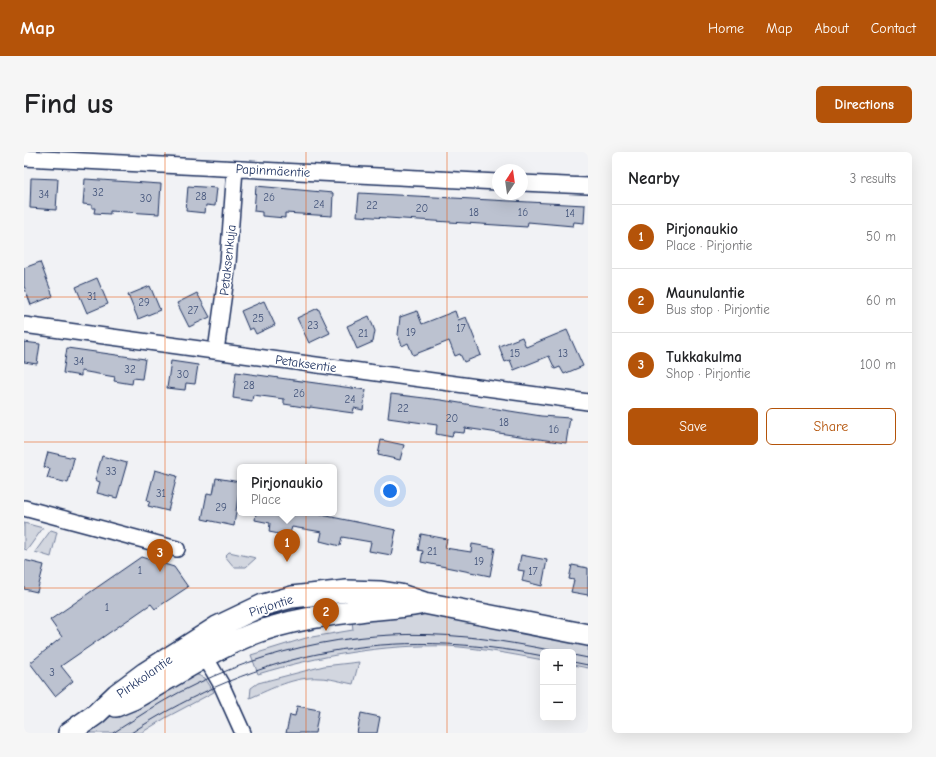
<!DOCTYPE html>
<meta charset="utf-8">
<style>
body{margin:0;font-family:"Comic Neue",sans-serif;background:#f6f6f6;color:#202124}
.controls{position:absolute;right:12px;bottom:12px;display:grid;overflow:hidden;border-radius:6px;box-shadow:0 4px 16px #0002}
.controls button{width:36px;height:36px;display:grid;place-items:center;padding:0;border:0;border-bottom:1px solid #e0e0e0;background:#fff;color:#202124;font:20px sans-serif}
.compass{position:absolute;left:468px;top:12px;width:36px;height:36px;border-radius:50%;background:#fff;box-shadow:0 4px 16px #0002;rotate:13deg}
.you{position:absolute;left:366px;top:339px;width:14px;height:14px;margin:-10px;border:3px solid #fff;border-radius:50%;background:#1a73e8;box-shadow:0 0 0 6px #1a73e833}
.badge{display:grid;place-items:center;width:26px;height:26px;border-radius:50%;background:#b45309;color:#fff;font-size:13px;font-weight:700}
.pin{position:absolute;translate:-50% -33px;filter:drop-shadow(0 1px 2px #0008)}
.pin::after{content:'';position:absolute;top:21px;width:14px;height:12px;background:inherit;clip-path:polygon(0 0,100% 0,50% 100%)}
.popup{position:absolute;left:213px;top:312px;width:100px;height:52px;box-sizing:border-box;display:grid;place-content:center;border-radius:6px;background:#fff;filter:drop-shadow(0 1px 3px #0005);font-size:13px;white-space:nowrap;color:#757577}
.popup b{font-size:15px;color:#202124}
.popup::after{content:'';position:absolute;left:50%;top:100%;margin-left:-8px;border:8px solid transparent;border-top-color:#fff}
.list{margin:0;padding:0;list-style:none}
h2{display:flex;justify-content:space-between;align-items:center;height:52px;margin:0;padding:0 16px;font-size:17px}
h2 small{font-size:13px;font-weight:400;color:#757577}
.list li{display:grid;grid-template-columns:26px 1fr auto;gap:12px;align-items:center;box-sizing:border-box;height:64px;padding:0 16px;border-top:1px solid #e0e0e0}
.list b{display:block;font-size:15px;white-space:nowrap}
.list p{margin:0;font-size:13px;white-space:nowrap;color:#757577}
.list em{font-size:13px;font-style:normal;color:#757577}
.actions{display:flex;gap:8px;padding:12px 16px}
.actions a{flex:1;padding:9px 0;border:1px solid #b45309;border-radius:6px;text-align:center;font-size:14px;color:#b45309}
.actions .main{background:#b45309;color:#fff}
.map{position:relative;flex:none;width:564px;height:581px;overflow:hidden;border-radius:6px}
header{display:flex;align-items:center;gap:24px;box-sizing:border-box;height:56px;padding:0 20px;background:#b45309;color:#fff}
header strong{font-size:19px}
nav{display:flex;gap:22px;margin-inline-start:auto;font-size:14px}
.intro{display:flex;align-items:center;justify-content:space-between;box-sizing:border-box;height:96px;padding:0 24px}
h1{margin:0;font-size:28px}
.button{padding:10px 18px;border-radius:6px;background:#b45309;color:#fff;font-size:14px;font-weight:700}
main{display:flex;gap:24px;padding:0 24px}
aside{flex:1;background:#fff;border-radius:6px;box-shadow:0 4px 16px #0002}
.map>svg:first-child{display:block}
.green{fill:#d2d6df;stroke:#76829e}
.building{fill:#bcc2d0;stroke:#1b2f5e}
.lines{fill:none;stroke-linecap:round;stroke-linejoin:round}
.street-casing{stroke:#1b2f5e;stroke-width:18}
.secondary-casing{stroke:#1b2f5e;stroke-width:24}
.street{stroke:#fff;stroke-width:15}
.secondary{stroke:#fff;stroke-width:21}
.tram{stroke:#1b2f5e;stroke-width:1}
.grid{fill:none;stroke:#e8590c;stroke-width:1;stroke-opacity:0.55}
.labels{text-anchor:middle;stroke-width:3.5;stroke-linejoin:round;paint-order:stroke}
.number-label{font-size:11px;fill:#43547a}
.street-label{font-size:13px;fill:#1b2f5e;stroke:#fff}
</style>
<header>
<strong>Map</strong>
<nav><a>Home</a><a>Map</a><a>About</a><a>Contact</a></nav>
</header>
<div class="intro"><h1>Find us</h1><a class="button">Directions</a></div>
<main>
<div class="map">
<svg width="564" height="581" viewBox="0 0 564 581">
<rect width="100%" height="100%" fill="#f1f2f5"/>
<filter id="ink" filterUnits="userSpaceOnUse"><feTurbulence type="fractalNoise" baseFrequency=".025" numOctaves="2"/><feDisplacementMap in="SourceGraphic" scale="8" xChannelSelector="R" yChannelSelector="G"/><feConvolveMatrix kernelMatrix="1 2 1 2 8 2 1 2 1" color-interpolation-filters="sRGB"/></filter>
<g filter="url(#ink)">
<path class="green" d="M0,371l19,5 -16,22 -3,-1z
M27,378l6,2 -6,25 -16,-5z
M205,400l27,6 -10,9h-12l-9,-11z
M350,444l-137,36 -1,-3 44,-17 16,-8z
M386,460l27,2 151,29v25l-15,-3v-13h-30v8c-32,-6 -64,-12 -96,-14 -64,-2 -129,10 -189,28l-7,-19 55,-17 47,-8 -1,-9z
M335,510l-6,22c-11,-2 -23,-6 -34,-6 -24,-2 -48,11 -69,20l1,-10 7,-5 66,-17z
M171,522l10,4 9,14 -47,25 -26,16h-56l18,-13 52,-24z"/>
<path class="building" d="M7,26l27,1 -2,31 -26,-2z
M61,27l76,5 -2,30 -49,-3v3l-16,-1 1,-5h-3v-3l-9,-1z
M164,34l29,2 -2,18 -9,-1 -1,8 -19,-2z
M232,34l77,7 -1,23 -47,-3v5l-23,-2v-4l-8,-1z
M335,41l226,12 -1,18 -10,-1 -1,4 -45,-4 -1,5 -170,-11z
M16,110l13,34 -22,9 -7,-19v-18z
M73,126l11,26 -21,9 -11,-26z
M126,134l10,24 -22,9 -10,-24z
M173,141l13,24 -21,10 -12,-24z
M240,149l11,24 -19,9 -3,-6 -4,2 -8,-19z
M294,156l12,25 -21,10 -12,-25z
M393,159l5,13 33,-13 3,9 8,-3 15,38 -17,7 -4,-8 -5,2 -6,-15 -36,14 -5,-12 -6,3 -4,-11 2,-18z
M345,164l6,15 -2,11 -16,7 -10,-23z
M543,178l16,36 -19,8 -4,-7 -5,2 -6,-13 -35,14 -4,-10 -5,2 -6,-16 23,-9 4,10z
M0,190l16,2 -3,20 -13,-2z
M43,196l78,11 -3,20 -9,-1 -1,6 -18,-3 1,-4 -34,-6v5l-18,-3z
M147,209l27,4 -3,19 -9,-1 -1,7 -18,-2z
M212,220l130,18 -3,20 -9,-2 -1,5 -43,-6v1l-26,-4v-5l-31,-4 -1,6 -19,-3z
M367,242l50,6 100,16 29,2 -4,25 -101,-15 -1,5 -11,-1 -1,5 -16,-3 1,-9 -49,-7z
M357,288l23,5 -4,15 -22,-5z
M24,300l26,6 -6,25 -21,-5 3,-9 -6,-2z
M78,304l25,7 -10,35 -20,-5 3,-11 -5,-2z
M131,318l22,6 -9,35 -20,-5 2,-5 -3,-1z
M192,326l24,4 -6,44 -32,-7 5,-26 6,1z
M232,361h56l84,17 -5,25 -22,-4 2,-9 -29,-5 -2,9 -20,-5 2,-9 -30,-5 -3,9 -20,-4 1,-9 -15,-3z
M397,382l26,5 -2,9 26,4 1,-8 23,4 -5,28 -69,-14 2,-11 -5,-1z
M497,403l26,5 -5,26 -20,-5 2,-10 -6,-1z
M117,405l33,10 14,20 -33,22 -4,-5 -90,62 12,15 -18,15 -25,-33 32,-26 -12,-17z
M0,408l20,5 -7,27 -13,-3z
M548,413l16,3v27l-17,-3 3,-12 -5,-1z
M273,554l22,4 -4,23h-29l4,-18 5,1z
M337,561l19,4 -3,16h-20z"/>
<g class="lines">
<defs>
<path id="street" d="M0,6l474,24
M498,31l66,3
M0,173l564,77
M192,199l12,-88 7,-94
M0,356l153,41
M176,496l21,36 22,49"/>
<path id="secondary" d="M92,554l17,-7c43,-24 93,-59 140,-72 28,-8 57,-13 86,-16 21,-3 40,-3 60,-7
M45,581l27,-19 21,-20 28,-21 72,-46 46,-22 29,-8 55,-6 34,1 19,3 24,8 164,32"/>
</defs>
<use href="#street" class="street-casing"/>
<use href="#secondary" class="secondary-casing"/>
<use href="#street" class="street"/>
<use href="#secondary" class="secondary"/>
<path class="tram" d="M549,503l15,3
M549,510l15,3
M89,581c22,-14 44,-29 67,-41 89,-46 188,-65 287,-55 31,3 62,9 93,15
M107,581c129,-84 261,-107 412,-77"/>
</g>
</g>
<path class="grid" d="M141,0v581M282,0v581M423,0v581M0,145h564M0,290h564M0,436h564"/>
<g class="labels">
<g class="number-label">
<text x="74" y="44">32</text>
<text x="20" y="46">34</text>
<text x="177" y="48">28</text>
<text x="245" y="49">26</text>
<text x="122" y="50">30</text>
<text x="295" y="56">24</text>
<text x="348" y="57">22</text>
<text x="398" y="60">20</text>
<text x="450" y="64">18</text>
<text x="499" y="64">16</text>
<text x="546" y="65">14</text>
<text x="68" y="148">31</text>
<text x="120" y="154">29</text>
<text x="169" y="162">27</text>
<text x="234" y="170">25</text>
<text x="289" y="177">23</text>
<text x="437" y="180">17</text>
<text x="387" y="184">19</text>
<text x="339" y="185">21</text>
<text x="491" y="205">15</text>
<text x="539" y="205">13</text>
<text x="55" y="213">34</text>
<text x="106" y="221">32</text>
<text x="159" y="226">30</text>
<text x="225" y="237">28</text>
<text x="275" y="245">26</text>
<text x="326" y="251">24</text>
<text x="379" y="260">22</text>
<text x="428" y="270">20</text>
<text x="480" y="274">18</text>
<text x="530" y="281">16</text>
<text x="87" y="323">33</text>
<text x="137" y="345">31</text>
<text x="197" y="359">29</text>
<text x="408" y="403">21</text>
<text x="455" y="413">19</text>
<text x="116" y="422">1</text>
<text x="509" y="423">17</text>
<text x="83" y="459">1</text>
<text x="28" y="524">3</text>
</g>
<g class="street-label">
<text transform="translate(249 18) rotate(3)" y="5">Papinmäentie</text>
<text transform="translate(203 108) rotate(-84)" y="5">Petaksenkuja</text>
<text transform="translate(282 211) rotate(8)" y="5">Petaksentie</text>
<text transform="translate(247 453) rotate(-18)" y="5">Pirjontie</text>
<text transform="translate(120 524) rotate(-35)" y="5">Pirkkolantie</text>
</g>
</g>
</svg>
<div class="controls">
<button>+</button>
<button>−</button>
</div>
<svg class="compass" viewBox="-18 -18 36 36"><path d="M0-13l5 13h-10z" fill="#e53935"/><path d="M0 13l5-13h-10z" fill="#757577"/></svg>
<div class="you"></div>
<div class="pin badge" style="left:263px;top:410px">1</div>
<div class="popup"><b>Pirjonaukio</b>Place</div>
<div class="pin badge" style="left:302px;top:479px">2</div>
<div class="pin badge" style="left:136px;top:420px">3</div>
</div>
<aside>
<h2>Nearby<small>3 results</small></h2>
<ul class="list">
<li><span class="badge">1</span><div><b>Pirjonaukio</b><p>Place · Pirjontie</p></div><em>50 m</em></li>
<li><span class="badge">2</span><div><b>Maunulantie</b><p>Bus stop · Pirjontie</p></div><em>60 m</em></li>
<li><span class="badge">3</span><div><b>Tukkakulma</b><p>Shop · Pirjontie</p></div><em>100 m</em></li>
</ul>
<div class="actions"><a class="main">Save</a><a>Share</a></div>
</aside>
</main>
